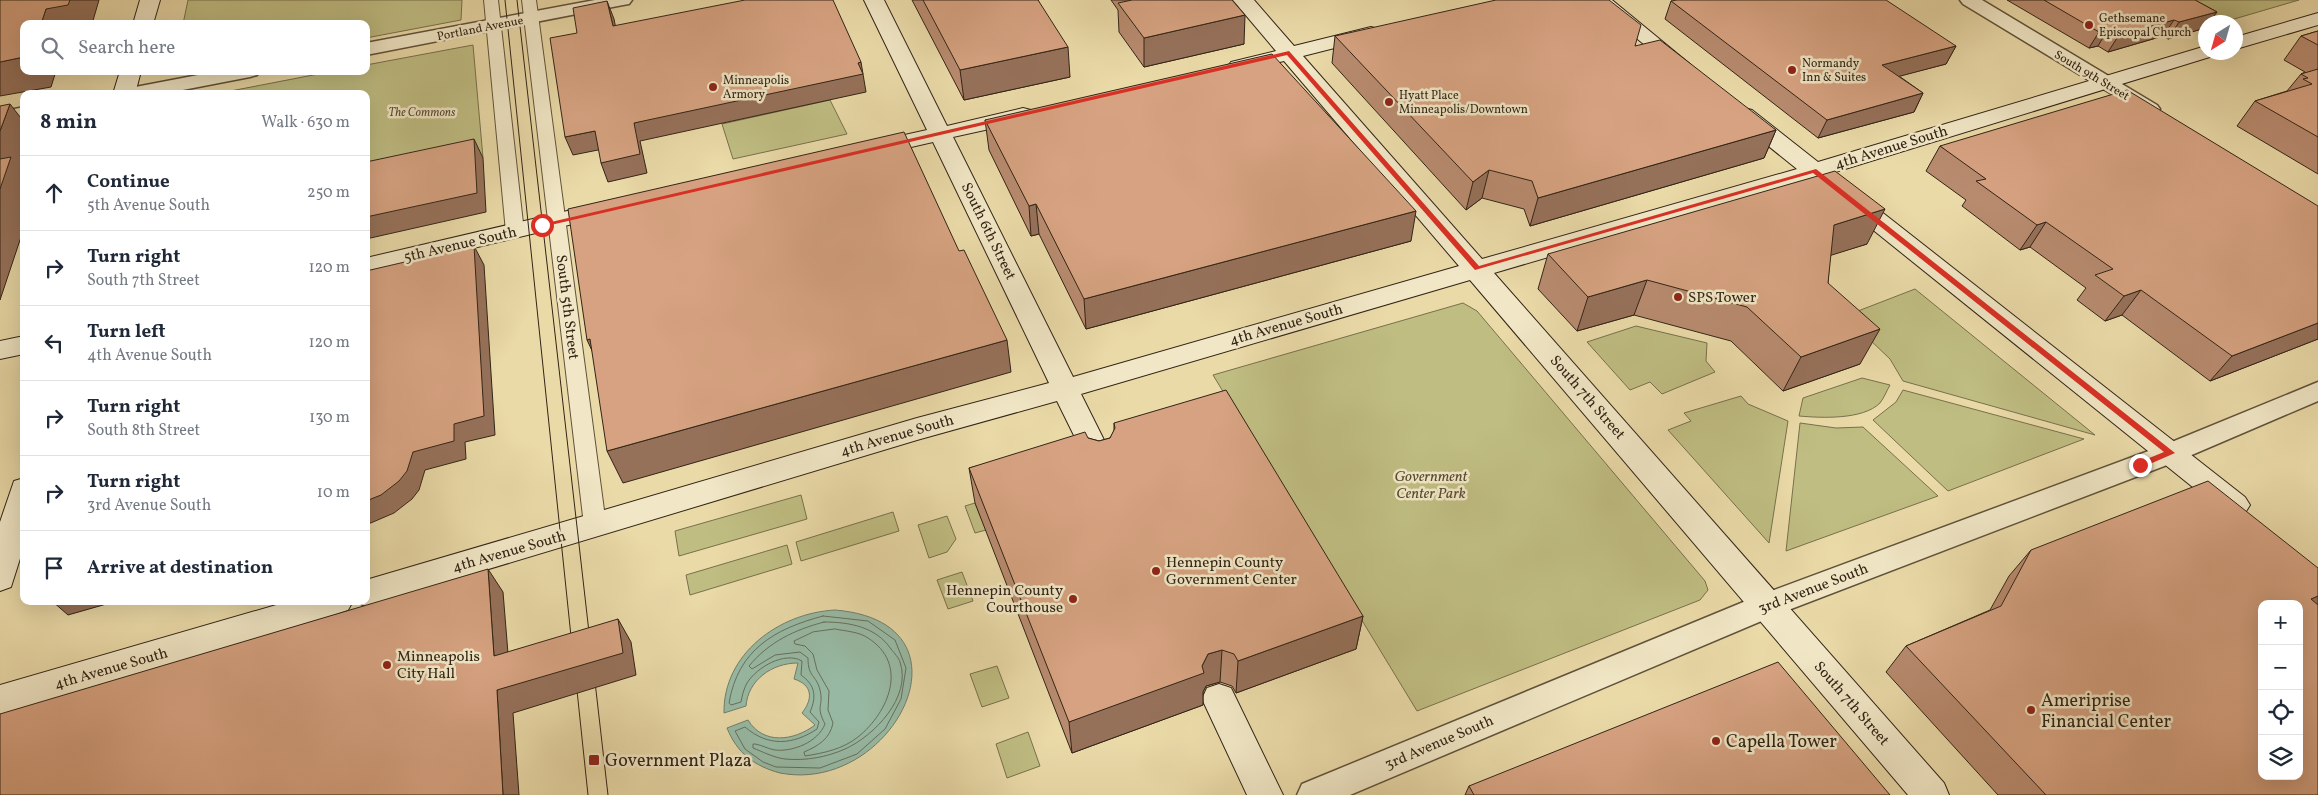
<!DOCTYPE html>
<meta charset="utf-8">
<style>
body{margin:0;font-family:Vollkorn,serif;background:#f2f2f3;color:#1f2937}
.controls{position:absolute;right:15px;bottom:15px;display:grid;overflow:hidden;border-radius:10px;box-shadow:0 5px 20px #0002}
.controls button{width:45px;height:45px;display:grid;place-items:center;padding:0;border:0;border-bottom:1px solid #e0e1e3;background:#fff;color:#1f2937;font:25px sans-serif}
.compass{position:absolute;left:2198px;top:15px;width:45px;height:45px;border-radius:50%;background:#fff;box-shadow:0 5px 20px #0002;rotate:217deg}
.stop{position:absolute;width:15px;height:15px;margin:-11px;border:4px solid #d93025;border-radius:50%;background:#fff}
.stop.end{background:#d93025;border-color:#fff;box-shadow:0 1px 5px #0008}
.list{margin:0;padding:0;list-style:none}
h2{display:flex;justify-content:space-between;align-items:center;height:65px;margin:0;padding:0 20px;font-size:21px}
h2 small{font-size:16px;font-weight:400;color:#747a83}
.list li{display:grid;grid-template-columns:32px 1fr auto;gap:15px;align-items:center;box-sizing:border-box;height:75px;padding:0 20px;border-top:1px solid #e0e1e3}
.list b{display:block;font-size:19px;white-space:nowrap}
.list p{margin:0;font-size:16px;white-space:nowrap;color:#747a83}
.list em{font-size:16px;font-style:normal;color:#747a83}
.icon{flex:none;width:28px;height:28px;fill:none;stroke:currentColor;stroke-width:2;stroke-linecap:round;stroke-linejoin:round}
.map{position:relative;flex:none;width:2318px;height:795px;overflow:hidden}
.search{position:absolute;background:#fff;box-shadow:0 5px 20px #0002;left:20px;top:20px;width:350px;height:55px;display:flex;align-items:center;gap:12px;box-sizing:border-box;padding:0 18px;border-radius:10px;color:#747a83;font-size:19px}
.panel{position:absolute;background:#fff;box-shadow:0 5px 20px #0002;left:20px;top:90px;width:350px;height:515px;border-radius:10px}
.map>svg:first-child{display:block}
.green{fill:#bfbd82;stroke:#78704c}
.water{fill:#98bba6;stroke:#6f7f6c}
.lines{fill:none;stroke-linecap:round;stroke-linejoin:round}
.shore{stroke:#65705e;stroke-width:1}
.minor-casing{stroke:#60523a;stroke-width:2}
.tertiary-casing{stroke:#60523a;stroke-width:3}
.secondary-casing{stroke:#322416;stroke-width:2}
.minor{fill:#f1e7c6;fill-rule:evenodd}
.tertiary{fill:#f1e7c6;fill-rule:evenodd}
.secondary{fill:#f1e7c6;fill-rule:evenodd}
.tram{stroke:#322416;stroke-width:1}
.wall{fill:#b88b6f;stroke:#322416}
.shaded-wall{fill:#96715a;stroke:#322416}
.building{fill:#d6a281;stroke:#322416;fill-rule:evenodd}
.route{fill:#d93025}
.poi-dot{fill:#8f2418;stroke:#f1e7c6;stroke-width:2}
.labels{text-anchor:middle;stroke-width:5;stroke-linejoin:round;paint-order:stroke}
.far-poi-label{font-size:12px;fill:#322416;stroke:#f1e7c6;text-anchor:start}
.far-street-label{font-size:12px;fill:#322416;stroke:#f1e7c6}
.far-park-label{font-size:12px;font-style:italic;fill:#554a31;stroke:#f1e7c6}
.street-label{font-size:15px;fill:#322416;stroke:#f1e7c6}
.poi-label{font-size:15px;fill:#322416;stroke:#f1e7c6;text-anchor:start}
.park-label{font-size:15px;font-style:italic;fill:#554a31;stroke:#f1e7c6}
.near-poi-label{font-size:18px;fill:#322416;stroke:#f1e7c6;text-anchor:start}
</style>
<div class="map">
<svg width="2318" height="795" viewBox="0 0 2318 795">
<rect width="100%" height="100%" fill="#eadaa8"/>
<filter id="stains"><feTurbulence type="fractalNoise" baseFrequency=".004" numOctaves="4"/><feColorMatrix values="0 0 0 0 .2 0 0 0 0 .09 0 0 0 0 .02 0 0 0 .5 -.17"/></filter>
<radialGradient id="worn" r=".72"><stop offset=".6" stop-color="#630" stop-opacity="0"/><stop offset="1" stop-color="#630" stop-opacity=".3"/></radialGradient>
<path class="green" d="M188,0h274l-1,20 -95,18v-14h-183z
M2191,0h108l-75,22h-18z
M473,45l10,113 -117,24v-88h-151l119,-23h32v-6z
M830,100l17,34 -114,25 -11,-35z
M1915,289l180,146 -192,-54 -13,-22 -45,-43z
M1463,303l14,8 228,270 3,9 -8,10 -283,111 -204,-336z
M1636,326l71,17 -1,18 9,11 -53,22 -12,-12 -20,8 -43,-48z
M1862,378l28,7c-3,5 -6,13 -10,18 -17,17 -59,15 -81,13l4,-18z
M1903,390l181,49 -136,52 -75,-71 23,-18z
M1741,396l7,8 40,17 -19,122 -101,-113 23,-9 -7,-8z
M1800,423l36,5 27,-1 75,69 -152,55z
M801,495l6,24 -128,37 -4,-25z
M975,503l11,27 -11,3 -10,-27z
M893,512l6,19 -98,30 -5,-19z
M947,516l9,23 -9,13 -18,6 -11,-33z
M787,545l5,19 -102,31 -4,-20z
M962,572l11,29 -25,8 -11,-29z
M997,666l12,32 -27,9 -12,-33z
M1028,732l12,34 -33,12 -11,-34z"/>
<path class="water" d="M835,610c147,12 58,185 -55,163 -26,-7 -43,-20 -53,-45l21,-8c15,25 46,21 67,5l-13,-12c11,-14 11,-28 -8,-34l4,-16c-26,0 -50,17 -52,43l-22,7c-1,-59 55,-100 111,-103z"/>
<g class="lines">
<path class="shore" d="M823,616l45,5 27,19 11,28 -5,31 -16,30 -28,25 -37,14 -44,-1 -13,-5 -18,-13 -10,-18 10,-4c23,20 48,18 72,2l2,-7 -9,-10c7,-16 5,-27 -9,-37l1,-14c-17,-10 -45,6 -55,22 -3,5 -5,13 -6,19l-10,3 -2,-2c9,-53 45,-74 94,-87z
M824,622c26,0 52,5 67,27 3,4 8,9 9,13 12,35 -26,74 -55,87 -18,8 -39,12 -60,10 -10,-1 -22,-7 -32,-11v-4h2c7,1 13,5 20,6 18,2 43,-8 50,-26 -10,-19 -1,-17 -5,-34 -4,-16 -12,-12 -12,-32l-8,-6 -25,3 -23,14 -3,-3c20,-24 45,-36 75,-44z
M835,629c10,2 25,3 33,9 41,26 21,74 -10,99 -15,12 -34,16 -53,19l-1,-4c14,-6 26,-13 29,-29l-5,-13 1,-19 -12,-21 -4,-16 -8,-8 -10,-2 -1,-3 19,-9z"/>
<defs>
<path id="minor" d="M484,0h14l26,232 -3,4h-12l-3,-4z
M522,0h14l70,525 -3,6 -8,3 -8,-3 -3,-6z"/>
<path id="tertiary" d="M595,0h37l-3,4 -6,1 -257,50v-12z
M1960,0h22l175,105 3,4 -3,4h-14l-180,-109z
M219,71h40l-2,4 -7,2 -88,17h-42l3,-4 7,-2z
M24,107v12l-24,5v-12z
M2318,382v19l-138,59 -402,154 -428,181h-53l5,-11 456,-188 404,-150z"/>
<path id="secondary" d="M140,0h20l-7,24h-20z
M864,0h20l63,126 76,-18 8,2 3,5 -3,5 -78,17 120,240 386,-111 -175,-205 -46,11 -7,-2 -3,-4 3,-4 45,-11 -43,-51h21l40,46 77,-19 7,2 3,4 -3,4 -75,19 179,203 315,-90 -61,-49 -3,-5 3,-5 8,-2 8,2 66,52 388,-116v6h10l-3,4 -381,117 413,324 5,8 -5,8 -10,4 -10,-4 -414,-333 -317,93 450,510 5,12h-41l-438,-515 -389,114 34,68 -4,8 -10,3 -10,-3 -34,-69 -140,39 -551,166 -11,-4 11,-1v-21l551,-162 132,-35 -116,-241 -61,14 -8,-2 -3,-5 3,-5 63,-14z
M1590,0h22l79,65 -3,4 -7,2 -7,-2z
M2318,13v12l-82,24v-12z
M120,71h21l-6,23h-22z
M606,202l8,2 4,5 -4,5 -248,60v-16z
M24,336v18l-24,5v-18z
M24,478v68l-13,41 -11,4v-69l14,-41z
M290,601h63l-5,9 -11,4 -337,101v-30z
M1219,684l12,4 52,107h-36l-45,-96 5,-11z"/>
</defs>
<use href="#minor" class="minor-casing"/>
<use href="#tertiary" class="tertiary-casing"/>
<use href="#secondary" class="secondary-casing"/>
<use href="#minor" class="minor"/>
<use href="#tertiary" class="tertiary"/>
<use href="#secondary" class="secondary"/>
<path class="tram" d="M505,0l67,646
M517,0l73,641
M594,673l14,122
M576,681l12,114"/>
</g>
<path class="wall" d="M912,0h126l32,77 -106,23z
M1111,0h121l12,44 -100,23 -25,-35 -1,-22z
M2007,0h188l22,12 -8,10h-3l-1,6 -37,11 -5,-3 -55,16 -10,-6 -9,2z
M1671,1l285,45 -10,18 -47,12 24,17 -9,19 -96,26 -153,-119z
M2318,31v143l-81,-48 18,-25 32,-10 14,-17 4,-2 -21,-12 17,-24z
M1335,36l300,10 141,84 -12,28 -234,68 -6,-17 -42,-11 -16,12 -134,-147z
M985,120l426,121 -325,88 -47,-95 -8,2 -42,-86z
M1940,146l378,193 -108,42 -88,-66 -17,6 -28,-21 9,-12 -56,-41 -10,3 -58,-44 4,-6 -40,-29z
M1867,244l-37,11 -2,28 32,81 -77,27 -52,-50 -97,-26 -57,16 -39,-42 10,-35z
M1114,423l249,193 -7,33 -120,44 -4,-7 -12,-4 -14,4 -3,6v13l-131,48 -97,-250 -6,-35 119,-30 11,3 11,-3 4,-7z
M2031,550l287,245h-320l-112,-123 20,-26 84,-36 19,-34z
M1469,786l421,9h-425z"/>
<path class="shaded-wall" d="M70,0h29l-7,24h-51l5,-15z
M607,1l7,18 5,25 -6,-18z
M2217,12l-8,10h-3l-1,6 -37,11 11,-17z
M1245,15l-1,29 -100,23v-29z
M2174,20l-11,16 -55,16 11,-17z
M2108,29l-10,17 -9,2 10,-16z
M1956,46l-10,18 -72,19 8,-18z
M1068,47l2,30 -106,23 -4,-30z
M24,57v14h32l-5,16 -51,9v-34z
M861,62l5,30 -226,49 7,32 -39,9 -7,-19 33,-40z
M1923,93l-9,19 -96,26 9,-18z
M10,104l14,18v43l-2,5 2,2v56l-24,72v-169z
M1776,130l-12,28 -234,68 8,-28z
M595,131l8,18 -30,6 -8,-18z
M474,139l9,19 3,54 -120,27v-22z
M1489,170l-7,28 -16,12 7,-28z
M1036,204l3,30 -8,2 -2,-30z
M1885,209l-18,35 -51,16 18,-35z
M1416,211l-5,30 -325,88 -2,-30z
M2046,222l-16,25 -10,3 17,-25z
M474,246l10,19 11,170 -30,7 1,17 -41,11 -6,20 -7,9 -18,14 -28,12v-24l47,-49 41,-28z
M1647,280l-13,35 -57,16 11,-34z
M2141,290l-19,25 -17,6 19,-25z
M2318,323v16l-108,42 22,-25z
M1880,329l-20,35 -77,27 18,-34z
M590,339l12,33 -15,-32z
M1007,340l4,32 -388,111 -16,-32z
M488,569l15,23 7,86 -16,-22z
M2318,596v11l-7,-8z
M52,601h65l-49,14z
M1363,616l-7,33 -120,44 2,-32z
M618,619l13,23 5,33 -123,38 6,82h-16l-6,-105z
M1222,650l-2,32 -14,4 -3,6v13l-131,48 -3,-31 133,-56 6,-12z"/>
<path class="building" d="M0,0h70l-2,5 -22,4 -5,15h-17v33l-24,5z
M745,0h88l28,62 -3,1 5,11 -229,49 6,31 -39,9 -6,-32 -30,6 -15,-99 27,-5 -4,-25 34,-7 6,25z
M923,0h115l30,47 -108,23z
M1132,0h100l13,15 -101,23 -26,-35z
M1496,0h113l32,25 -6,21 25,-6 116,90 -238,68 -6,-17 -43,-11 -16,12 -138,-146z
M1677,0h209l70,46 -74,19 41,28 -96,27 -156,-119z
M2044,0h151l22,12 -38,10 -5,-2 -55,15 -11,-6 -9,3z
M2318,31v14l-17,-9z
M1272,54l144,157 -332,88 -48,-95 -7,2 -44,-86z
M2318,69v68l-63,-36 57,-17 -9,-5 5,-1 -7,-4z
M2127,90l191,116v117l-86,33 -91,-66 -17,6 -29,-21 18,-6 -67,-47 -9,3 -61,-44 10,-2 -46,-33z
M10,104l-10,27v-25z
M904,132l55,119 5,-1 43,90 -400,111 -17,-112 -3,1 -19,-131z
M474,139l3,54 -111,24v-55z
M11,157l-11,32v-30z
M1835,171l50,38 -51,16 -6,58 52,46 -79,28 -54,-50 -100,-27 -59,17 -40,-43z
M474,246l10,170 -30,8v17l-41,11 -6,19 -8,10 -18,14 -15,6v-230z
M1226,390l137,226 -125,45 -4,-7 -12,-4 -14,4 -6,12 2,7 -135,49 -100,-254 116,-36 3,6 11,3 11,-3 5,-10 -1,-5z
M2208,481l110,87v28l-7,3 7,6v190h-272l-140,-149 95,-40 30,-56zM2262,604h37v172h-37z
M488,569l6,87 124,-37 5,34 -126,37 6,105h-503v-81z
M1778,662l112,133h-416l-5,-9z"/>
<path class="route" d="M1289,51l190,215 337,-97 359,284 -32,14h-6v-4l27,-11 -351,-279 -338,97 -188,-215 -745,172 -4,-2z"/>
<g class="poi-dot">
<circle cx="2089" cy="25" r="5"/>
<circle cx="1792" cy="70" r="5"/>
<circle cx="713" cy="87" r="5"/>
<circle cx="1389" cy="102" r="5"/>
<circle cx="1678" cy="297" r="5"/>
<circle cx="1156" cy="571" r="5"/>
<circle cx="1073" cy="599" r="5"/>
<circle cx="387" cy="665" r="5"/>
<circle cx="2031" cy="710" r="5"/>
<circle cx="1716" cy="741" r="5"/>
<rect x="588" y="754" width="12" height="12" rx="2.5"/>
</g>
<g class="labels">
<g class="far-poi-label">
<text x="2099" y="22">Gethsemane<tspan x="2099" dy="14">Episcopal Church</tspan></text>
<text x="1802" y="67">Normandy<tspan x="1802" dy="14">Inn &amp; Suites</tspan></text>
<text x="723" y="84">Minneapolis<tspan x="723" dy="14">Armory</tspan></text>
<text x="1399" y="99">Hyatt Place<tspan x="1399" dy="14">Minneapolis/Downtown</tspan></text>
</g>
<g class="far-street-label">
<text transform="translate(480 28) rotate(-11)" y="4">Portland Avenue</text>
<text transform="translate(2092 75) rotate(31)" y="4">South 9th Street</text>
</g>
<g class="far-park-label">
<text x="422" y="116">The Commons</text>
</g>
<g class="street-label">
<text transform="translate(1891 147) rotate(-17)" y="5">4th Avenue South</text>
<text transform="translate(989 231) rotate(64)" y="5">South 6th Street</text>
<text transform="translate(460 244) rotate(-13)" y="5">5th Avenue South</text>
<text transform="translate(568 307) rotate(83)" y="5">South 5th Street</text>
<text transform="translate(1286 324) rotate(-16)" y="5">4th Avenue South</text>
<text transform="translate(1588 397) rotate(49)" y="5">South 7th Street</text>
<text transform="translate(897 435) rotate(-16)" y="5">4th Avenue South</text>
<text transform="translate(509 551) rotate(-16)" y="5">4th Avenue South</text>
<text transform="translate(1813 588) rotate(-21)" y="5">3rd Avenue South</text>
<text transform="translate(111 668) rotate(-16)" y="5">4th Avenue South</text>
<text transform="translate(1852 703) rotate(49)" y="5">South 7th Street</text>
<text transform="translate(1439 742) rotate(-23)" y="5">3rd Avenue South</text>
</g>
<g class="poi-label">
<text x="1688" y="302">SPS Tower</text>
<text x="1166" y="567">Hennepin County<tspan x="1166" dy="17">Government Center</tspan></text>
<text x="1063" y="595" text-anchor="end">Hennepin County<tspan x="1063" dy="17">Courthouse</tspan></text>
<text x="397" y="661">Minneapolis<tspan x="397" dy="17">City Hall</tspan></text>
</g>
<g class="park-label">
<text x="1431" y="481">Government<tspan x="1431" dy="17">Center Park</tspan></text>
</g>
<g class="near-poi-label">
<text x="2041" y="706">Ameriprise<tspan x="2041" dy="21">Financial Center</tspan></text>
<text x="1726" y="747">Capella Tower</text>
<text x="605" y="766">Government Plaza</text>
</g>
</g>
<rect width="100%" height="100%" filter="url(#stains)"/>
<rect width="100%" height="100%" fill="url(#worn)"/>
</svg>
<div class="controls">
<button>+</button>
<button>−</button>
<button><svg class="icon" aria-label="locate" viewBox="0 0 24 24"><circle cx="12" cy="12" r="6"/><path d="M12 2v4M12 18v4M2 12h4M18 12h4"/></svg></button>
<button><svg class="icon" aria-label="layers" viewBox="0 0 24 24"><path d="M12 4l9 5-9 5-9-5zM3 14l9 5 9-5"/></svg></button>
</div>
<svg class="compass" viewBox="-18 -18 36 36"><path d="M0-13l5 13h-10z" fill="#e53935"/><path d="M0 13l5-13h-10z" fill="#747a83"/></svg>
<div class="stop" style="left:542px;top:225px"></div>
<div class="stop end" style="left:2140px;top:465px"></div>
<div class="search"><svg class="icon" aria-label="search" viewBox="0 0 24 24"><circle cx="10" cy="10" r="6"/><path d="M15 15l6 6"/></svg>Search here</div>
<section class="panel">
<h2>8 min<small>Walk · 630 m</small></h2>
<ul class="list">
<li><svg class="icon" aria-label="ahead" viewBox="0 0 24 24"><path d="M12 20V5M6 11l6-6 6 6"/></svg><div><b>Continue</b><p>5th Avenue South</p></div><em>250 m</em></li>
<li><svg class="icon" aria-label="right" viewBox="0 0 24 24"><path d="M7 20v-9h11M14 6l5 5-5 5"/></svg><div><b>Turn right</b><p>South 7th Street</p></div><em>120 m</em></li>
<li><svg class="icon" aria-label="left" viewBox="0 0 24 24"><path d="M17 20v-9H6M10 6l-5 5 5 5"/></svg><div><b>Turn left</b><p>4th Avenue South</p></div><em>120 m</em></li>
<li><svg class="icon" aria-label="right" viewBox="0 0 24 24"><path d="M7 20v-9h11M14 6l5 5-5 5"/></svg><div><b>Turn right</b><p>South 8th Street</p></div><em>130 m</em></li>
<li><svg class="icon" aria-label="right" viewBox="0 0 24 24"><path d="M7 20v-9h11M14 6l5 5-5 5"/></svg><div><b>Turn right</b><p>3rd Avenue South</p></div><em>10 m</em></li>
<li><svg class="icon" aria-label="arrive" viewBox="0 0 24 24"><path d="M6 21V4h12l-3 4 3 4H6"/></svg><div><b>Arrive at destination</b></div></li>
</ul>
</section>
</div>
